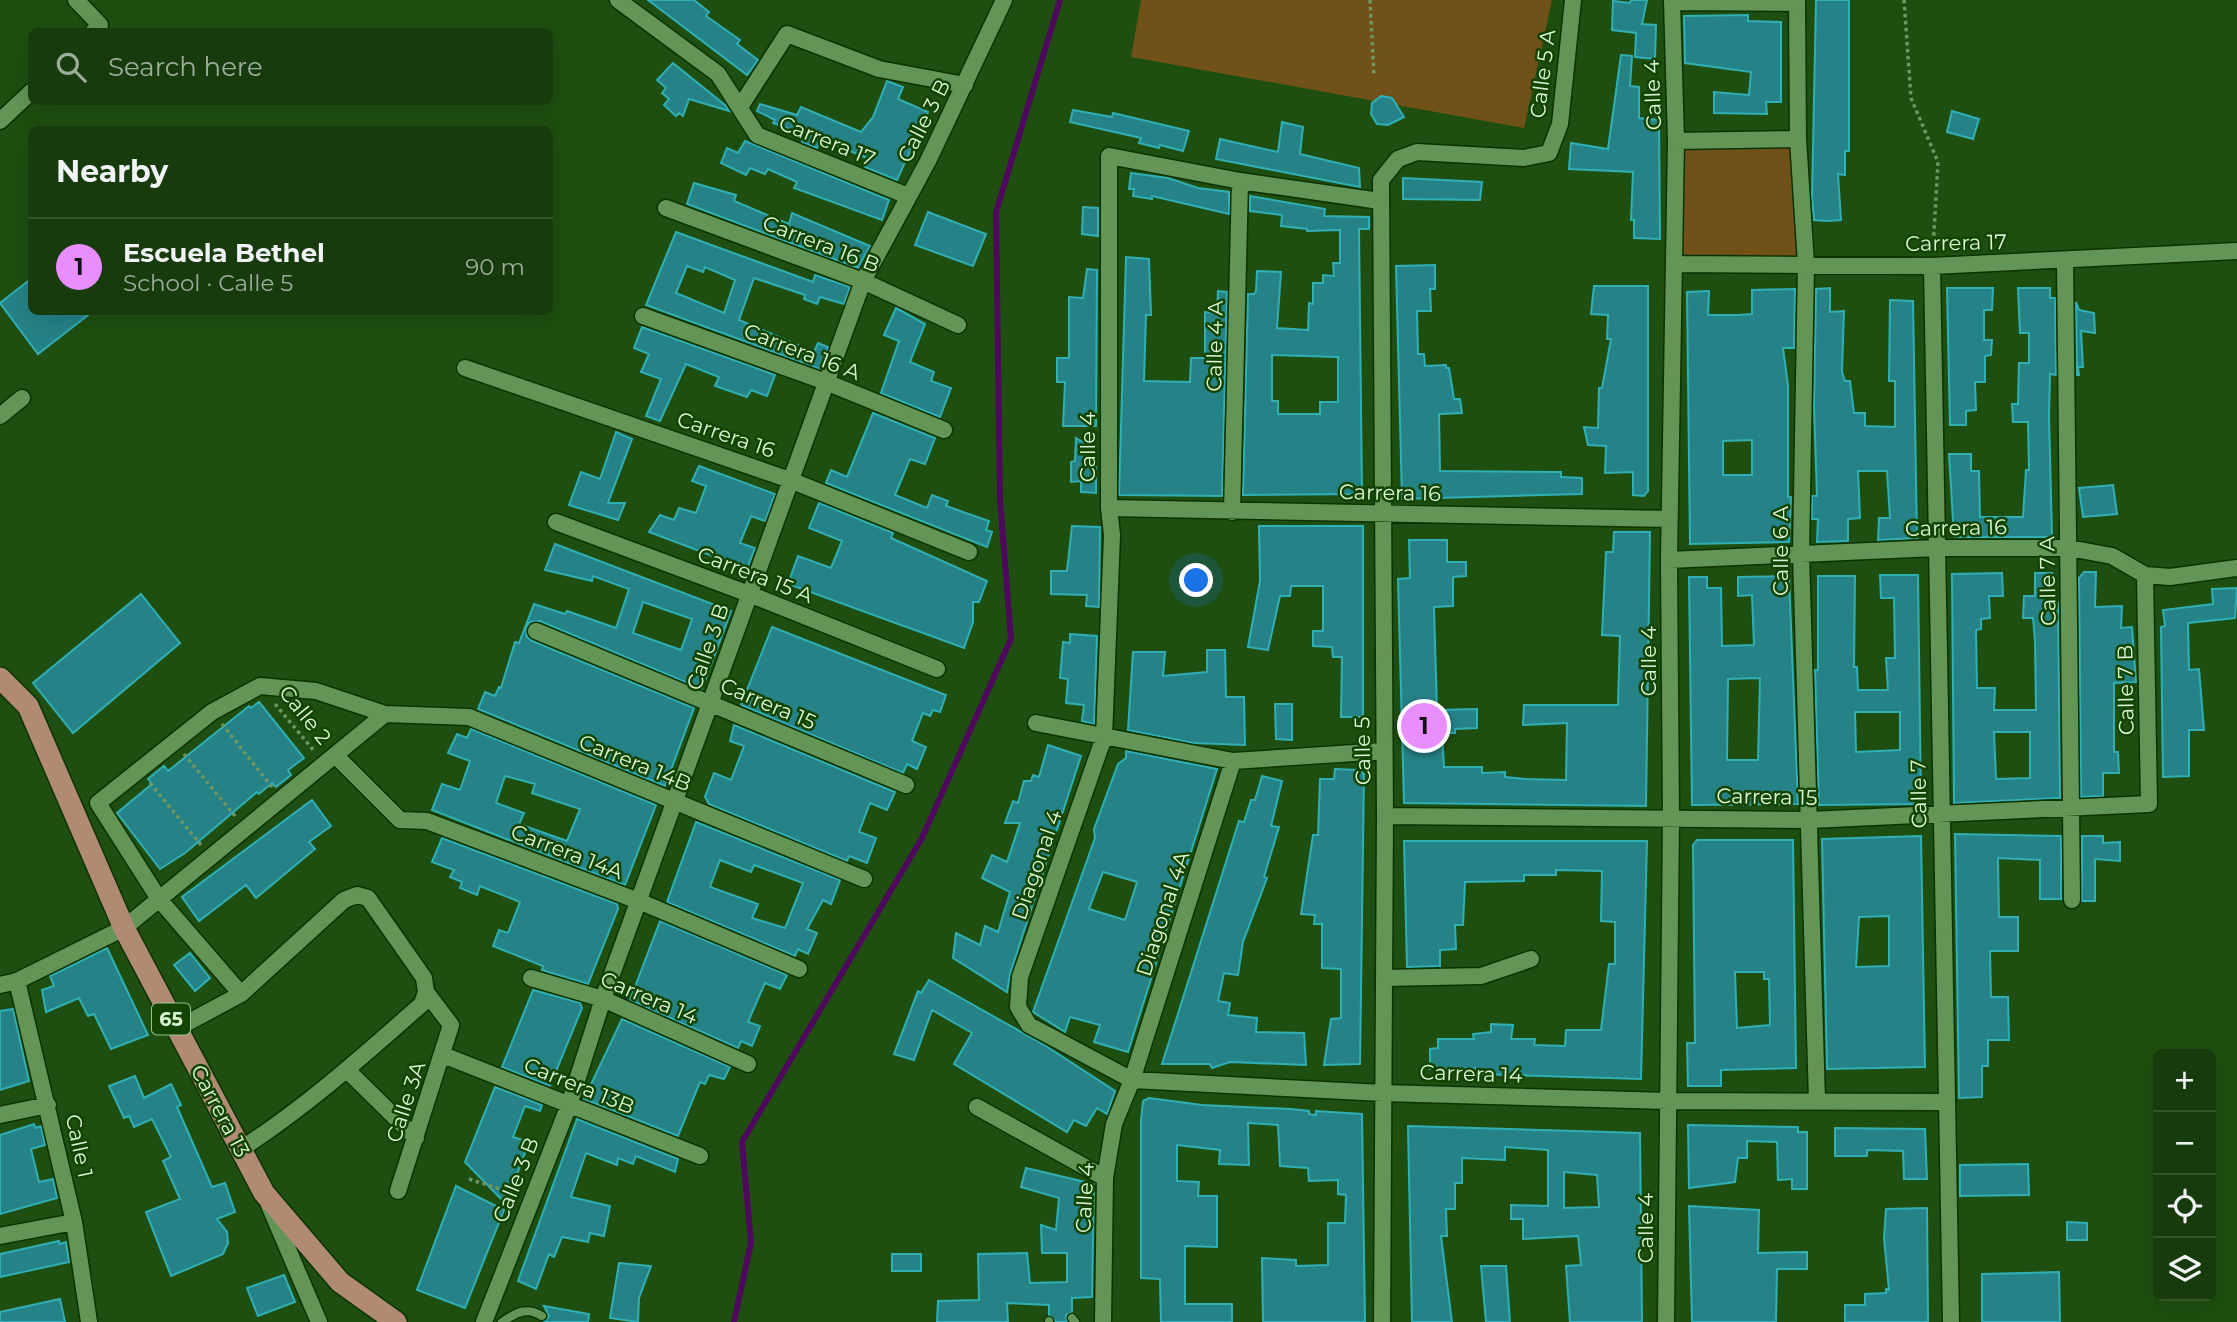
<!DOCTYPE html>
<meta charset="utf-8">
<style>
body{margin:0;font-family:Montserrat,sans-serif;background:#24461a;color:#f1f3f6}
.controls{position:absolute;right:21px;bottom:21px;display:grid;overflow:hidden;border-radius:10px;box-shadow:0 7px 28px #0002}
.controls button{width:63px;height:63px;display:grid;place-items:center;padding:0;border:0;border-bottom:2px solid #36552d;background:#173b0c;color:#f1f3f6;font:35px sans-serif}
.you{position:absolute;left:1197px;top:581px;width:24px;height:24px;margin:-18px;border:5px solid #fff;border-radius:50%;background:#1a73e8;box-shadow:0 0 0 10px #1a73e833}
.badge{display:grid;place-items:center;width:46px;height:46px;border-radius:50%;background:#e88eff;color:#111;font-size:23px;font-weight:700}
.pin{position:absolute;translate:-50% -50%;border:4px solid #fff;box-shadow:0 2px 7px #0006}
.list{margin:0;padding:0;list-style:none}
h2{display:flex;justify-content:space-between;align-items:center;height:91px;margin:0;padding:0 28px;font-size:30px}
h2 small{font-size:23px;font-weight:400;color:#9ead9d}
.list li{display:grid;grid-template-columns:46px 1fr auto;gap:21px;align-items:center;box-sizing:border-box;height:98px;padding:0 28px;border-top:2px solid #36552d}
.list b{display:block;font-size:26px;white-space:nowrap}
.list p{margin:0;font-size:23px;white-space:nowrap;color:#9ead9d}
.list em{font-size:23px;font-style:normal;color:#9ead9d}
.icon{flex:none;width:38px;height:38px;fill:none;stroke:currentColor;stroke-width:2;stroke-linecap:round;stroke-linejoin:round}
.map{position:relative;flex:none;width:2237px;height:1322px;overflow:hidden}
.search{position:absolute;background:#173b0c;box-shadow:0 7px 28px #0002;left:28px;top:28px;width:525px;height:77px;display:flex;align-items:center;gap:18px;box-sizing:border-box;padding:0 24px;border-radius:10px;color:#9ead9d;font-size:26px}
.panel{position:absolute;background:#173b0c;box-shadow:0 7px 28px #0002;left:28px;top:126px;width:525px;height:189px;border-radius:10px}
.map>svg:first-child{display:block}
.green{fill:#705117}
.lines{fill:none;stroke-linecap:round;stroke-linejoin:round}
.stream{stroke:#4e095c;stroke-width:6}
.building{fill:#258387;stroke:#30afb5;stroke-width:2;fill-rule:evenodd}
.lane-casing{stroke:#0d3202;stroke-width:11}
.street-casing{stroke:#0d3202;stroke-width:19}
.primary-casing{stroke:#0d3202;stroke-width:24}
.path{stroke:#6e9663;stroke-width:3.5;stroke-dasharray:3.5 3.5;stroke-linecap:butt}
.lane{stroke:#639556;stroke-width:8}
.street{stroke:#639556;stroke-width:16}
.primary{stroke:#b08a72;stroke-width:21}
.labels{text-anchor:middle;stroke-width:5;stroke-linejoin:round;paint-order:stroke}
.shield{fill:#134402;stroke:#9fc195;stroke-width:2}
.shield-label{font-size:19px;font-weight:bold;fill:#dbf6d4}
.street-label{font-size:21px;fill:#dbf6d4;stroke:#134402}
</style>
<div class="map">
<svg width="2237" height="1322" viewBox="0 0 2237 1322">
<rect width="100%" height="100%" fill="#1f4f10"/>
<path class="green" d="M1141,0h411l-28,128 -393,-71z
M1798,139l8,125h-131l1,-123z"/>
<g class="lines">
<path class="stream" d="M734,1322l17,-79 -9,-101 180,-304 89,-199 -11,-140 -4,-287 64,-212"/>
</g>
<path class="building" d="M648,0h46l15,12 -3,4 34,24 -3,4 21,16 -11,15z
M1631,0h16l-5,24 14,1 -1,34 -20,-2 1,-24 -24,-3 1,-29 17,2z
M1816,0h33v151h-4v24l-7,-1 3,46 -14,1 -13,-1 -2,-23z
M1748,15v6l33,1v80h-15l1,12 -53,-1v-21l35,3 2,-23 -66,-9 -1,-47z
M1621,55l11,1 -2,30 9,1v31l20,2 1,119 -26,-1v-18h-3l2,-48 -64,-3 2,-26 37,6z
M673,63l52,42 4,6 -40,-12 -6,17 -4,-3 -3,3 -12,-11 5,-6 -7,-6 4,-5 -9,-8z
M887,81l16,6 -5,12 30,13 -31,68 -32,-13 4,-8 -33,-14 -16,-5 -3,8 -15,-6 3,-7 -32,-12 2,-3 -18,-9 3,-7 37,11 4,-8 60,25 12,-15z
M1381,96l11,2 12,19 -16,8 -11,-1 -6,-10 1,-11z
M1073,110l39,7 1,-4 76,18 -6,20 -23,-6 -1,3 -20,-5 2,-5 -71,-16z
M1952,111l27,8 -6,20 -26,-7z
M1282,122l21,5 -3,27 59,14 1,19 -144,-28 4,-20 58,13z
M745,141l144,59 -7,20 -88,-32 3,-6 -29,-13 -3,5 -15,-6 -4,7 -25,-12 6,-15 11,5z
M1131,173l37,5 30,10 31,4v22l-77,-18v3l-19,-3 1,-7h-5z
M1403,178l79,4 -2,18 -77,-1z
M694,183l42,12 -2,6 55,23 3,-11 78,33 -12,22 -171,-64z
M1250,196l75,13 -1,7 45,1v12h-10l3,265 -119,1 5,-201h6l2,-3 1,-20 24,1 -4,56 31,2 1,-27 4,1v-21h10v-8l11,1 -1,-13h7v-33l-33,1v-2l-26,-3 1,-11 -32,-4zM1272,355l66,2v45h-18v12h-42v-13h-6z
M1083,207l15,1v28l-16,-2z
M928,212l58,22 -13,32 -58,-21z
M676,232l137,50 2,-7 35,12 -6,17 -24,-7 -3,7 -13,-5 1,-4 -51,-17 -15,42 75,32 4,-9 10,4 -8,22 -174,-64zM687,266l16,6 2,-5 30,13 -11,33 -48,-20z
M1126,257l23,2 2,56h-5l-2,66 46,1 1,-24h14v-46l12,2 1,-23 9,1 -5,204 -103,-1z
M1435,265v24h-5l1,22h-14l1,43h6l1,12 21,-1v3h3l5,31h6l2,14 -23,1 1,57 121,1v5l21,1v16l-180,5 -6,-233z
M1087,269l10,1 -1,156h-33l2,-44h-8v-24h12v-61l14,1z
M32,278v34h60l-54,42 -38,-51z
M1594,286h54v205l-4,5 -11,-1v-23l-28,1 1,-27 -18,-1 -4,-18 14,1 1,-40h3l9,-49h-4l1,-24 -17,-1z
M1830,288v24l14,-1 -2,61 3,9h5l4,32h11v13l30,1v-46h-6l1,-81 23,1 4,237 -39,2 1,-22h11l-3,-47h-29l2,47 -12,1v22l-31,1 1,-23h-6v-23h5l-3,-89 2,-118z
M1947,288h46l-1,22h-8v30h8l-1,15 -6,1v26h-10l1,28 -10,1v14h-16z
M2018,288h32v10h5l1,77 -6,-1 -1,42 3,121h-98l-5,-83h22v17h8l1,46h43l3,-47h3l-1,-48h-15l-1,-18h6l1,-41h10v-30h-9z
M1795,289l-1,59h-11l5,37v112h3l-2,45 -99,2 -3,-252 22,-1 -1,24h30l14,-1v-24zM1752,440v35h-29v-34z
M2076,302l3,8 15,3 1,20 -14,-2 2,36h-5l1,8h-2z
M896,308l29,16 -15,38 24,10 -3,9 20,7 -11,29 -59,-24 18,-52 -15,-6z
M642,327l133,48 -8,21 -16,-6 -4,7 -32,-11 4,-9 -33,-13 -26,57 -14,-5 15,-37 -20,-7 8,-18 -15,-6z
M873,413l62,25 -10,26 -15,-5 -15,36 32,13 5,-13 16,6 -2,5 43,15 -3,9 6,2 -5,15 -161,-64 5,-13 16,7z
M616,432l16,7 -24,64h17l-7,17 -49,-15 12,-33 19,7z
M1076,438l20,12v43l-15,-1v-11l-10,1v-20l4,-1z
M699,466l76,28 -10,27 -14,-5 -11,27 15,5 -8,21 -98,-37 11,-17 14,5 5,-12 17,5 10,-27 -14,-5z
M2113,485l4,29 -34,3 -4,-29z
M819,503l74,30 -2,5 96,43 -8,21h-6v20l-9,26 -176,-64 10,-28 33,12 11,-27 -33,-13z
M1072,526l28,1 -1,80 -13,-1 1,-11 -36,-1v-23h16z
M1259,526h104v191h-22l1,-60h-9l-1,-10 -19,-1v-15h10v-45h-32l-1,10h-10l-12,54 -20,-3 12,-66z
M1614,532h36l-4,274 -242,-3 -6,-224 12,-1 -1,-38h38v22h19v14l-13,1v29l-19,1 3,103 40,-1v19l-22,1v4h-13l2,34h38v6l23,-1v5l20,2 41,1 1,-57 -44,2 1,-20h94l2,-69 -18,-1 4,-83h7z
M555,544l176,67 -29,78 -162,-68 -10,1 -4,6 1,9 5,4 162,67 -29,78 -187,-77 7,-17 10,4 4,-9 2,1 14,-46 4,1 15,-39 31,10 2,-3 49,17 13,-39 -36,-13 -1,5 -47,-11zM643,602l49,17 -11,31 -48,-17z
M2084,572h12l-1,35 27,-1 -1,22 11,-1 4,55 -22,1v69h4l1,21h-16v23l-22,1 -2,-219z
M2002,573l1,23h-14l1,22 -9,1v10l-5,1 1,58h18l-1,22h42l-1,-69 -2,-23h-10l1,-22h11v-23h17l1,38 5,-7 2,194 -106,5 -2,-229zM1994,732h36v46l-34,1z
M1880,575h38l3,229 -102,1 -4,-135h3v-94h37l-1,91h3l1,23h30l-2,-32h9l-1,-60h-13zM1855,712h45v38l-44,2z
M1789,576l9,228 -106,1 -3,-228h18v11h14l1,58 32,-1 -2,-50 -14,1v-19zM1760,678l-2,82h-31l1,-81z
M2237,588l-2,30 -47,5 1,47 10,-1 5,61h-15v46l-26,1 -2,-150 4,-1 -2,-16 50,-6 -1,-15z
M141,594l39,49 -107,90 -40,-50z
M772,627l174,68 -6,17 -7,-2 -3,6 -7,-3 -11,28 14,6 -9,22 -10,-5 -4,9 -162,-68z
M1070,634l27,2 -3,88 -12,-3 2,-16 -18,-2 2,-24 -8,-1 3,-36 7,1z
M1207,650h18l1,47h18l1,48 -52,-2 -65,-13 5,-78h32l-2,24 44,-4z
M259,702l45,56 -16,12 3,5 -15,12 -4,-4 -13,11 -2,-2 -72,61 -25,16 -43,-56 35,-29 -4,-5 7,-6 9,-7 4,5 81,-65 2,2z
M1275,704h17v36l-16,-1z
M734,725l161,67 -8,18 -17,-7 -11,29 17,6 -9,25 -18,-7 -2,5 -138,-57 -4,-7 9,-24 17,7 13,-34 -14,-5z
M471,729l185,76 -31,80 -193,-75 10,-26 18,6 10,-29 -22,-8 9,-19 10,4zM505,776l30,8 -3,9 48,16 -13,32 -48,-17 5,-11 -28,-10z
M1048,745l33,11 -71,218 -3,18 -54,-34 3,-25 24,12 5,-19 13,6 12,-40 -28,-14 10,-23 15,7 13,-39h-15l8,-22 5,2 6,-22h7l2,-6 6,2z
M1126,751l91,18 -89,283 -34,-10 6,-17 -30,-8 -5,15 -32,-20 62,-174 -1,-9 24,-65 8,-6zM1103,872l34,10 -12,38 -36,-11z
M1335,769l24,1 5,4 -4,290 -36,1 7,-46 10,-1v-49l-19,-1v-44h-8l1,-9 -14,-1 12,-79h5l2,-56h14z
M1262,776l20,5 -11,45 8,1 -15,50 3,1 -24,64 -5,33 -14,-2 -6,28 12,2 -2,12 29,3 -1,14 48,1 2,32 -76,-3 -18,6 -2,-4h-48l77,-243 5,1 7,-22h4z
M312,800l19,26 -22,16 6,7 -59,49 -10,-13 -47,36 -17,-24z
M696,822l144,58 -9,24 -8,-4 -16,29 10,4 -9,21 -10,-5 -3,7 -128,-54zM720,860l31,12 3,-7 49,18 -18,45 -33,-10 6,-14 -48,-17z
M1955,834l106,2v63h-21v-39l-42,-2 1,59h19v34h-28l1,46h17l1,43h-21v26h-6v31l-23,1z
M1921,836l4,231 -98,2 -5,-230zM1889,916v50l-33,1 3,-50z
M2082,836h21v7l17,-1v19l-25,-2v42h-13z
M442,838l175,66 1,5 -30,75 -46,-14 1,-4 -50,-20 6,-16 9,3 12,-31 -40,-16 -3,9 -17,-7 2,-6 -12,-5 4,-7 -22,-8z
M1697,840h96l3,228 -75,2v16h-33l-1,-43h8l-2,-198zM1735,972h29v7h5l1,46 -33,3z
M1404,841h243l-6,238 -166,-5v-6l-45,1v-20l8,-1v-9h36l-1,-5 18,-2v-8l22,1 -2,14h24l-1,6 31,1 1,-16h35l8,-66h6v-42l-14,-1 1,-50 -46,-1v5h-32v6l-59,1 -2,43h-8l1,24 -16,1v16l-33,1z
M660,921l127,54 -7,14 -15,-6 -17,39 12,4 -8,20 -11,-5 -3,7 -108,-48z
M107,948l41,87 -37,14 -17,-35 -6,2 -9,-18 -33,14 -4,-22 12,-4 -4,-10z
M190,953l20,25 -15,13 -21,-26z
M929,980l117,66 69,45 -8,23 -10,-6 -11,18 -12,-6 -7,12 -113,-68 18,-31 -40,-23 -18,50 -20,-6 24,-63 3,2z
M533,990l47,13 2,5 -32,78 -48,-19z
M13,1009l16,72 -29,9v-79z
M622,1019l108,48 -6,12 -15,-4 -4,9 -5,-2 -22,54 -94,-37z
M135,1076l9,22 27,-14 10,21 -4,2 35,80 13,-4 10,29 -18,7 10,13 1,11 -5,11 -52,22 -25,-64 34,-13 -17,-38 8,-4 -19,-38 -18,8 -5,-11 -5,2 -15,-32z
M495,1087l47,18 -2,6 -15,-5 -12,31 16,5 -23,62 -41,-42z
M1149,1098l53,7 89,4 18,2v3l7,1v-4l46,3 3,208h-102l-1,-64 34,2v6l32,-1v-42h17l1,-28 -8,-1v-14l-29,1 -1,-13 -28,-2 -2,-41 -30,-2 1,42 -30,-1 1,-14 -43,-5v36l22,1 -1,14h19v51l-32,-1v58h47v18h-71l-1,-43 -19,-1v-158l2,-19z
M577,1119l101,40 -3,13 -39,-16 -3,8 -15,-6 -1,7 -31,-12 -15,44 39,9 -6,30 -14,-3 -2,9 -26,-5 -8,20 -5,-3 -13,35 -18,-8z
M34,1124l1,4 6,-2 4,19 -14,4 8,33 14,-3 4,19 -57,16v-79z
M1688,1125l110,2v5h9v57h-15v-10l-14,1 -1,-38 -30,-1v17h-9l-3,24 -46,6z
M1408,1126l232,7 2,189h-72l-4,-56 15,-1 -3,-29 -55,3v-20h-12v-14l37,1v-56l-43,-3v13l-43,-2v25h-7v26h-9l1,27h-6l11,86h-40zM1564,1172l33,3 2,32 -35,1z
M1835,1128l90,1 2,50h-23l-1,-28 -36,-1v6h-32z
M2028,1164l1,31 -69,1v-31z
M1026,1168l68,16 -2,113 -20,1v14l-6,3 1,7h-11l-7,-7v-10l-42,-2 1,19h-71l1,-21 41,-1 -1,-46 49,-1 3,30 37,-1v-29h-25l-1,-28 15,5 3,-32 -38,-11z
M456,1186l48,24 -39,98 -48,-18z
M1689,1206l70,4 -1,43 49,-1v17h-30l-1,53h-84z
M1927,1208l1,114h-83v-17h20v-11l21,-1v-4l3,1 -5,-52 2,-29z
M2067,1222l20,1v17h-20z
M59,1241l1,3 6,-2 3,20 -69,15v-23z
M892,1254h29v17h-29z
M619,1263l32,3 -12,32 -1,24 -28,-4z
M1481,1266h25l4,56h-24z
M2059,1272l1,50h-78v-48z
M284,1275l11,27 -37,14 -11,-28z
M60,1299l5,23h-65v-10z
M544,1306l45,8 -1,8h-44l5,-6z"/>
<g class="lines">
<defs>
<path id="lane" d="M1072,1318l3,4
M502,1322c14,-9 24,-16 40,-6
M1049,1322v-1"/>
<path id="street" d="M76,0l24,25 -7,7
M618,0l100,74 39,61 151,61
M1797,0l1,139 8,125 -5,290 16,547
M1672,2l125,1
M740,107l47,-73 92,35 86,16
M0,121l32,-30
M1676,141l122,-2
M1380,201l-140,-20 -131,-25v352l3,27 -8,202 -84,240 -2,30 11,18 103,55 251,13 285,8 278,1
M666,208l197,73 95,44
M2065,261l7,639
M1675,264l257,2 305,-15
M1932,266l19,1056
M643,316l183,66 118,48
M465,368l325,112 179,72
M0,416l22,-18
M1109,508l561,11
M1232,512l8,-331
M556,522l193,72 188,75
M1669,560l267,-12h133l43,8 33,19 25,2 67,-9
M536,631l370,154
M1036,723l197,38 151,-10
M336,756l64,64 27,1 214,81 158,67
M1385,816l425,4 339,-16 -4,-229
M531,978l72,21 145,65
M1385,978l96,-2 50,-17
M17,981l57,241 15,100
M0,985l17,-4 107,-53 261,-214
M241,994l-82,-95 -61,-96 114,-91 48,-26 56,5 69,23 84,3 395,162
M176,1029l65,-35 103,-94 13,-5 11,3 56,80 2,14 25,33 -53,166
M443,1055l257,101
M347,1070l69,68
M977,1107l128,71
M0,1115l48,-10
M241,1149c65,-42 122,-93 181,-145l4,-12
M269,1205l50,117
M0,1236l74,-14
M484,1322l85,-217 34,-106 260,-718 65,-120 76,-161
M1103,1322l2,-144 9,-54 18,-44 101,-319
M1382,1322l3,-506 -4,-636 17,-21 19,-7 107,6 25,-5 11,-29 13,-124
M1666,1322l5,-505 -2,-257 7,-419 -4,-141"/>
<path id="primary" d="M0,678l28,28 96,222 140,265 76,89 56,40"/>
</defs>
<use href="#lane" class="lane-casing"/>
<use href="#street" class="street-casing"/>
<use href="#primary" class="primary-casing"/>
<path class="path" d="M1370,0l4,77
M1904,0l7,98 27,64 -5,88
M275,704l40,48
M222,724l50,63
M184,754l51,62
M150,783l51,62
M469,1179l49,16"/>
<use href="#lane" class="lane"/>
<use href="#street" class="street"/>
<use href="#primary" class="primary"/>
</g>
<g class="labels">
<rect class="shield" x="152" y="1003.5" width="38" height="31" rx="5"/>
<g class="shield-label">
<text x="171" y="1026">65</text>
</g>
<g class="street-label">
<text transform="translate(1543 74) rotate(-83)" y="7">Calle 5 A</text>
<text transform="translate(1653 95) rotate(-92)" y="7">Calle 4</text>
<text transform="translate(924 121) rotate(-63)" y="7">Calle 3 B</text>
<text transform="translate(827 141) rotate(22)" y="7">Carrera 17</text>
<text transform="translate(1956 243) rotate(-1)" y="7">Carrera 17</text>
<text transform="translate(821 244) rotate(21)" y="7">Carrera 16 B</text>
<text transform="translate(1215 346) rotate(-89)" y="7">Calle 4 A</text>
<text transform="translate(802 352) rotate(21)" y="7">Carrera 16 A</text>
<text transform="translate(726 435) rotate(19)" y="7">Carrera 16</text>
<text transform="translate(1088 447) rotate(-90)" y="7">Calle 4</text>
<text transform="translate(1390 493) rotate(1)" y="7">Carrera 16</text>
<text transform="translate(1956 528) rotate(-1)" y="7">Carrera 16</text>
<text transform="translate(1781 551) rotate(-90)" y="7">Calle 6 A</text>
<text transform="translate(755 575) rotate(21)" y="7">Carrera 15 A</text>
<text transform="translate(2048 581) rotate(-91)" y="7">Calle 7 A</text>
<text transform="translate(708 647) rotate(-71)" y="7">Calle 3 B</text>
<text transform="translate(1649 661) rotate(-90)" y="7">Calle 4</text>
<text transform="translate(2126 690) rotate(-91)" y="7">Calle 7 B</text>
<text transform="translate(768 704) rotate(23)" y="7">Carrera 15</text>
<text transform="translate(305 715) rotate(51)" y="7">Calle 2</text>
<text transform="translate(1363 751) rotate(-91)" y="7">Calle 5</text>
<text transform="translate(635 763) rotate(22)" y="7">Carrera 14B</text>
<text transform="translate(1919 794) rotate(-91)" y="7">Calle 7</text>
<text transform="translate(1767 797) rotate(1)" y="7">Carrera 15</text>
<text transform="translate(567 852) rotate(21)" y="7">Carrera 14A</text>
<text transform="translate(1037 865) rotate(-71)" y="7">Diagonal 4</text>
<text transform="translate(1163 914) rotate(-72)" y="7">Diagonal 4A</text>
<text transform="translate(649 998) rotate(23)" y="7">Carrera 14</text>
<text transform="translate(1471 1074) rotate(2)" y="7">Carrera 14</text>
<text transform="translate(579 1086) rotate(22)" y="7">Carrera 13B</text>
<text transform="translate(406 1102) rotate(-72)" y="7">Calle 3A</text>
<text transform="translate(220 1111) rotate(62)" y="7">Carrera 13</text>
<text transform="translate(79 1146) rotate(78)" y="7">Calle 1</text>
<text transform="translate(516 1180) rotate(-68)" y="7">Calle 3 B</text>
<text transform="translate(1085 1198) rotate(-87)" y="7">Calle 4</text>
<text transform="translate(1646 1228) rotate(-90)" y="7">Calle 4</text>
</g>
</g>
</svg>
<div class="controls">
<button>+</button>
<button>−</button>
<button><svg class="icon" aria-label="locate" viewBox="0 0 24 24"><circle cx="12" cy="12" r="6"/><path d="M12 2v4M12 18v4M2 12h4M18 12h4"/></svg></button>
<button><svg class="icon" aria-label="layers" viewBox="0 0 24 24"><path d="M12 4l9 5-9 5-9-5zM3 14l9 5 9-5"/></svg></button>
</div>
<div class="you"></div>
<div class="pin badge" style="left:1424px;top:726px">1</div>
<div class="search"><svg class="icon" aria-label="search" viewBox="0 0 24 24"><circle cx="10" cy="10" r="6"/><path d="M15 15l6 6"/></svg>Search here</div>
<section class="panel">
<h2>Nearby<small></small></h2>
<ul class="list">
<li><span class="badge">1</span><div><b>Escuela Bethel</b><p>School · Calle 5</p></div><em>90 m</em></li>
</ul>
</section>
</div>
